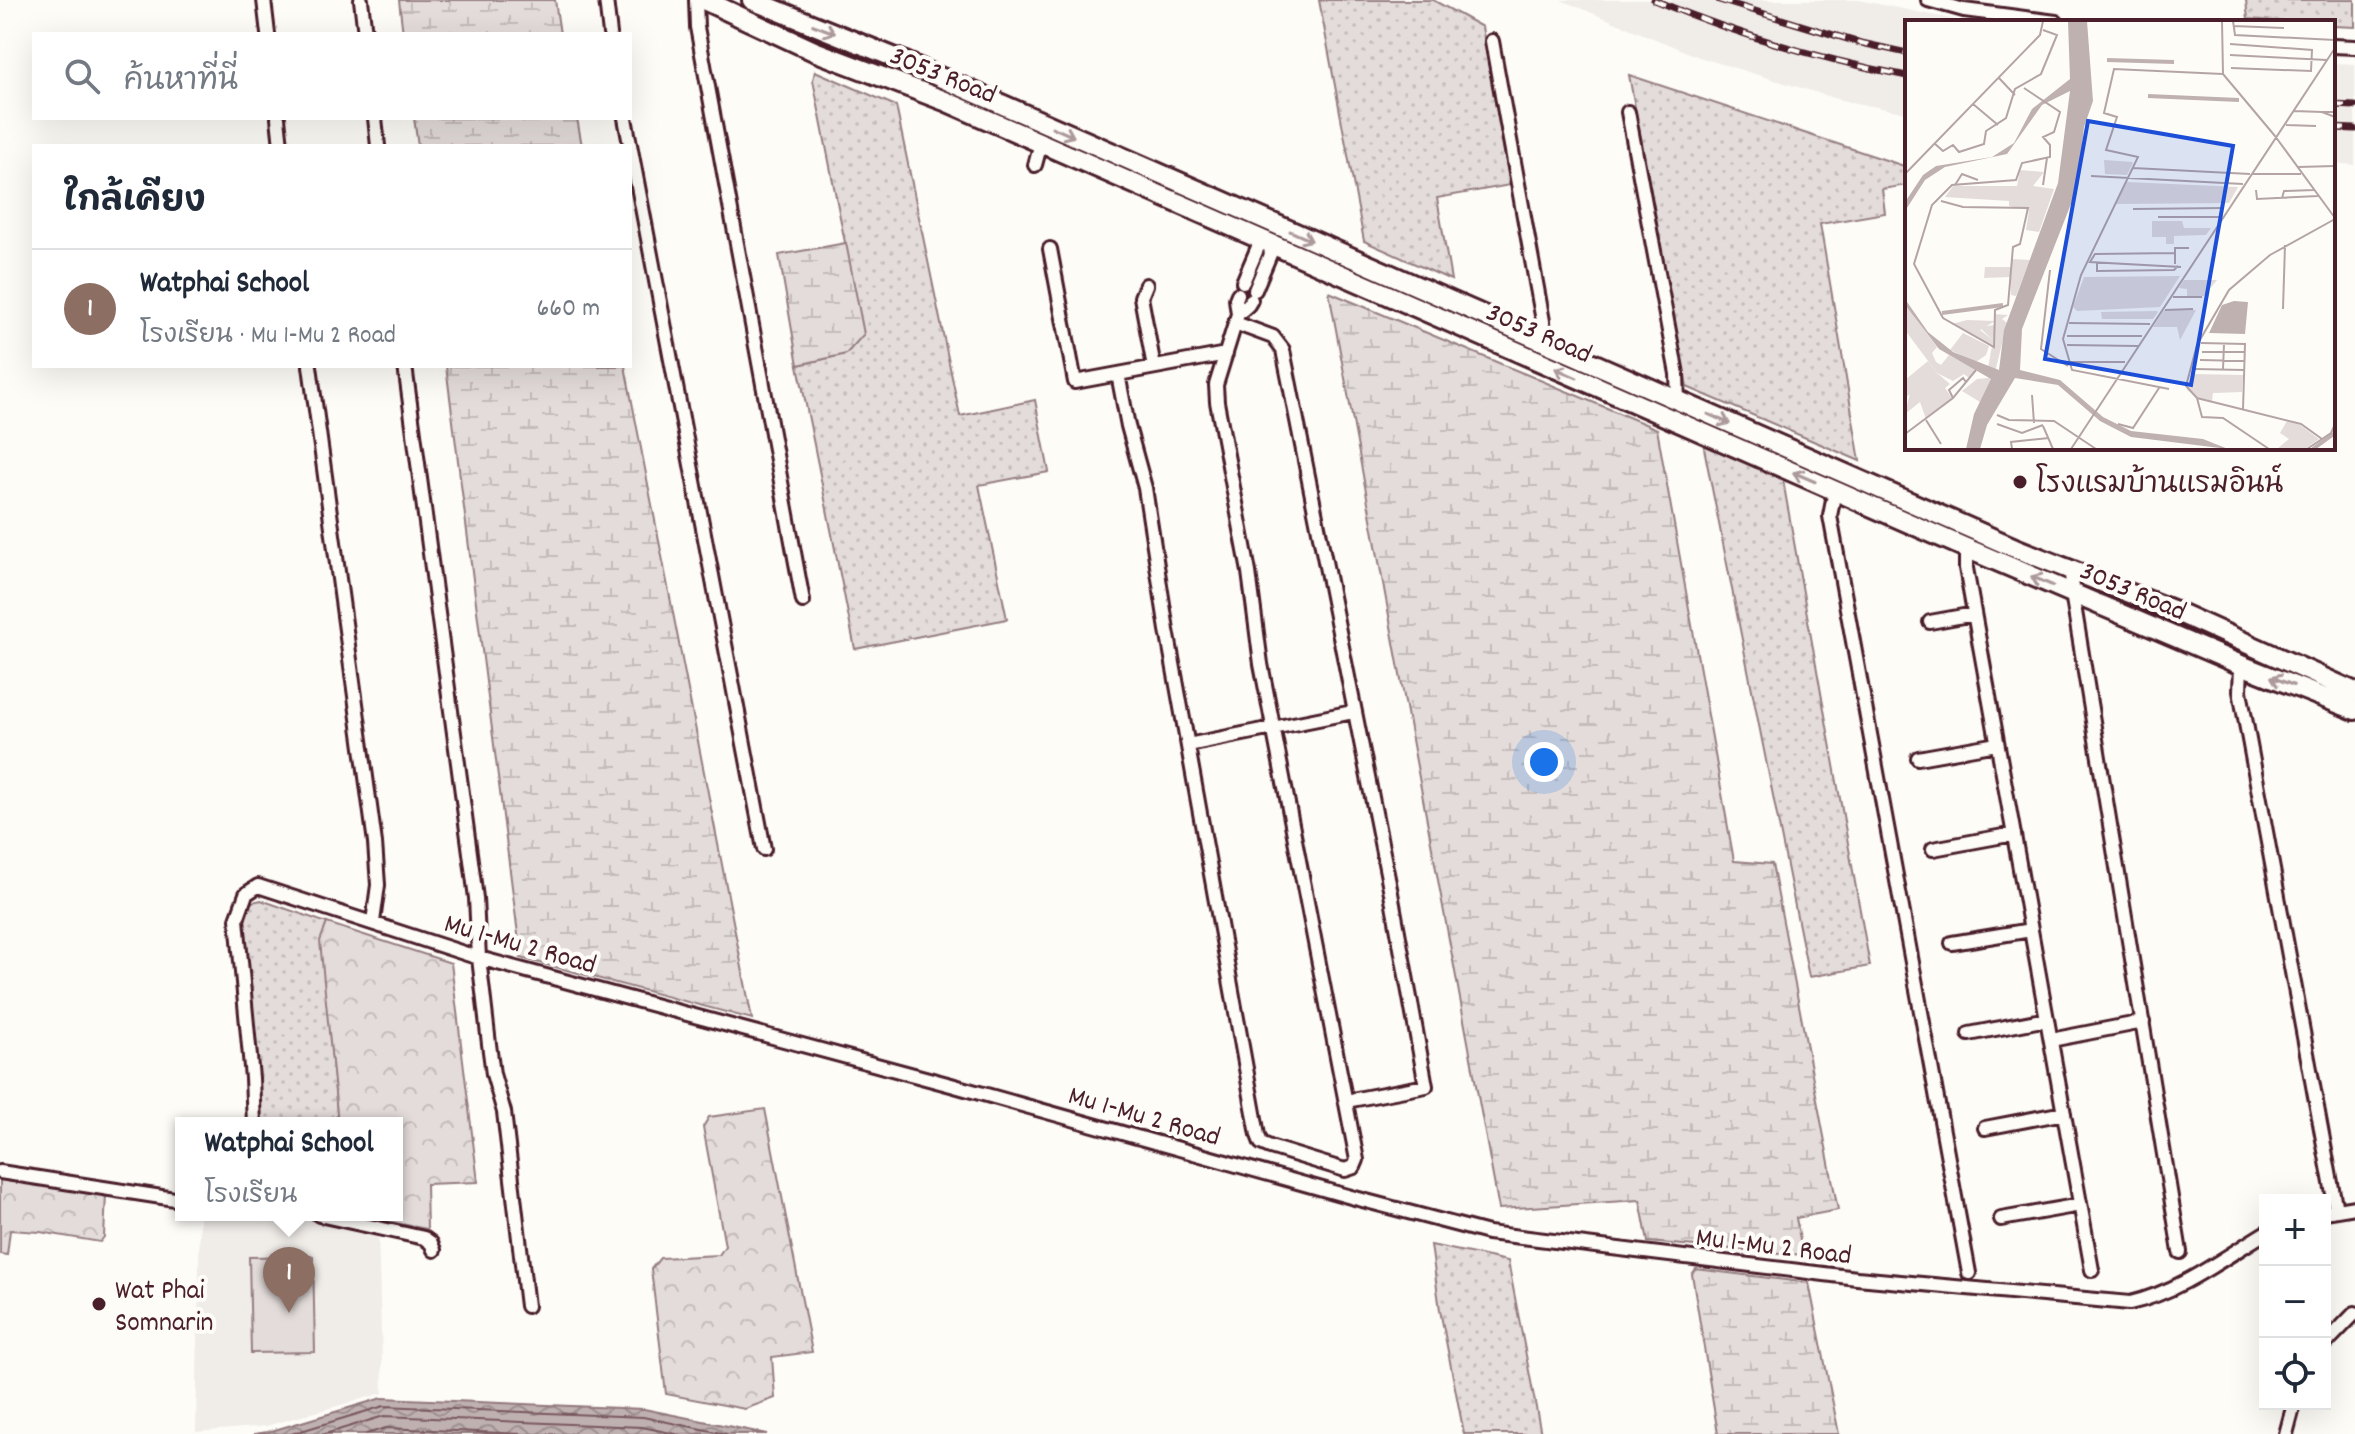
<!DOCTYPE html>
<html lang="th">
<meta charset="utf-8">
<style>
body{margin:0;font-family:Dekko,"Playpen Sans Thai",sans-serif;background:#f6f6f7;color:#1f2937}
.controls{position:absolute;right:24px;bottom:24px;display:grid;overflow:hidden;border-radius:0px;box-shadow:0 8px 32px #0002}
.controls button{width:72px;height:72px;display:grid;place-items:center;padding:0;border:0;border-bottom:2px solid #e0e1e3;background:#fff;color:#1f2937;font:40px sans-serif}
.you{position:absolute;left:1544px;top:762px;width:28px;height:28px;margin:-20px;border:6px solid #fff;border-radius:50%;background:#1a73e8;box-shadow:0 0 0 12px #1a73e833}
.badge{display:grid;place-items:center;width:52px;height:52px;border-radius:50%;background:#d93025;color:#fff;font-size:26px;font-weight:700}
.pin{position:absolute;translate:-50% -66px;filter:drop-shadow(0 2px 4px #0008)}
.pin::after{content:'';position:absolute;top:42px;width:28px;height:24px;background:inherit;clip-path:polygon(0 0,100% 0,50% 100%)}
.popup{position:absolute;left:175px;top:1117px;width:228px;height:104px;box-sizing:border-box;display:grid;place-content:center;border-radius:0px;background:#fff;filter:drop-shadow(0 2px 6px #0005);font-size:26px;white-space:nowrap;color:#747a83}
.popup b{font-size:30px;color:#1f2937}
.popup::after{content:'';position:absolute;left:50%;top:100%;margin-left:-16px;border:16px solid transparent;border-top-color:#fff}
.list{margin:0;padding:0;list-style:none}
h2{display:flex;justify-content:space-between;align-items:center;height:104px;margin:0;padding:0 32px;font-size:34px}
h2 small{font-size:26px;font-weight:400;color:#747a83}
.list li{display:grid;grid-template-columns:52px 1fr auto;gap:24px;align-items:center;box-sizing:border-box;height:120px;padding:0 32px;border-top:2px solid #e0e1e3}
.list b{display:block;font-size:30px;white-space:nowrap}
.list p{margin:0;font-size:26px;white-space:nowrap;color:#747a83}
.list em{font-size:26px;font-style:normal;color:#747a83}
.icon{flex:none;width:44px;height:44px;fill:none;stroke:currentColor;stroke-width:2;stroke-linecap:round;stroke-linejoin:round}
.map{position:relative;flex:none;width:2355px;height:1434px;overflow:hidden}
.search{position:absolute;background:#fff;box-shadow:0 8px 32px #0002;left:32px;top:32px;width:600px;height:88px;display:flex;align-items:center;gap:20px;box-sizing:border-box;padding:0 28px;border-radius:0px;color:#747a83;font-size:30px}
.panel{position:absolute;background:#fff;box-shadow:0 8px 32px #0002;left:32px;top:144px;width:600px;height:224px;border-radius:0px}
.map>svg:first-child{display:block}
.built{fill:#f0ece8}
.grass{fill:url(#grass-dots);stroke:#967e82;stroke-width:2}
.forest{fill:url(#forest-crowns);stroke:#967e82;stroke-width:2}
.wetland{fill:url(#wetland-marsh);stroke:#967e82;stroke-width:2}
.green{fill:#e3dcda;stroke:#967e82;stroke-width:2}
.water{fill:url(#water-waves);stroke:#91777b;stroke-width:2}
.lines{fill:none;stroke-linecap:round;stroke-linejoin:round}
.shore{stroke:#795961;stroke-width:2}
.street-casing{stroke:#4a1f2b;stroke-width:18}
.secondary-casing{stroke:#4a1f2b;stroke-width:24}
.street{stroke:#fdfcf7;stroke-width:12}
.secondary{stroke:#fdfcf7;stroke-width:18}
.rail-casing{stroke:#4a1f2b;stroke-width:7}
.rail{stroke:#fdfcf7;stroke-width:4;stroke-dasharray:12;stroke-linecap:butt}
.oneway{stroke:#ac999b}
.poi-dot{fill:#4a1f2b;stroke:#fdfcf7;stroke-width:3}
.labels{text-anchor:middle;stroke-width:8;stroke-linejoin:round;paint-order:stroke}
.street-label{font-size:28px;fill:#4a1f2b;stroke:#fdfcf7}
.poi-label{font-size:28px;fill:#4a1f2b;stroke:#fdfcf7;text-anchor:start}
.inset-river{fill:none;stroke:#c0b1b1;stroke-width:4}
.inset-road{fill:none;stroke:#b5a4a5;stroke-width:2}
.view{fill:#1d4ed8;fill-opacity:0.15;stroke:#1d4ed8;stroke-width:4}
.inset-edge{fill:none;stroke:#4a1f2b;stroke-width:4}
</style>
<div class="map">
<svg width="2355" height="1434" viewBox="0 0 2355 1434">
<defs>
<pattern id="grass-dots" width="8" height="8" patternUnits="userSpaceOnUse" patternTransform="scale(2)"><rect width="8" height="8" fill="#e3dcda"/><path d="M2 2h.1M6 6h.1" fill="none" stroke="#c4bcbb" stroke-width="1.8" stroke-linecap="round"/></pattern>
<pattern id="forest-crowns" width="20" height="18" patternUnits="userSpaceOnUse" patternTransform="scale(2)"><rect width="20" height="18" fill="#e3dcda"/><path d="M2 6a3 3 0 1 1 6 0M12 15a3 3 0 1 1 6 0" fill="none" stroke="#c4bcbb"/></pattern>
<pattern id="wetland-marsh" width="20" height="14" patternUnits="userSpaceOnUse" patternTransform="scale(2)"><rect width="20" height="14" fill="#e3dcda"/><path d="M1 5h8M5 5V1M11 12h8M15 12V8" fill="none" stroke="#c4bcbb"/></pattern>
<pattern id="water-waves" width="16" height="10" patternUnits="userSpaceOnUse" patternTransform="scale(2)"><rect width="16" height="10" fill="#c0b1b1"/><path d="M0 5q4-4 8 0t8 0" fill="none" stroke="#9e8f90"/></pattern>
</defs>
<rect width="100%" height="100%" fill="#fdfcf7"/>
<filter id="ink" filterUnits="userSpaceOnUse"><feTurbulence type="fractalNoise" baseFrequency=".0125" numOctaves="2"/><feDisplacementMap in="SourceGraphic" scale="16" xChannelSelector="R" yChannelSelector="G"/><feConvolveMatrix kernelMatrix="1 2 1 2 8 2 1 2 1" color-interpolation-filters="sRGB"/></filter>
<g filter="url(#ink)">
<path class="built" d="M1561,0h297l108,22h-59v91l-66,-13 -142,-43z
M2333,63l22,1v101l-22,-2z
M200,1215h91l87,18 5,160 -117,33 -70,6z"/>
<path class="grass" d="M1319,0h114l49,27 28,158 -73,13 14,82 -87,-39z
M2246,0h109v27l-22,-1v-4h-45l-40,-3z
M815,71l81,35 64,310 75,-16 14,72 -70,13 28,134 -152,30 -57,-284 48,-11 17,-20 -50,-254z
M1629,75l278,92v18l-25,4 3,24 -65,11 40,237 -173,-74z
M1709,442l73,33 88,491 -61,11 -105,-529z
M261,900l66,23 -6,18 17,182h-78l-15,-201 4,-19z
M1431,1245l77,16 33,173h-77l-24,-124z"/>
<path class="forest" d="M327,923l124,40 27,219 -52,2 1,45 -73,-14h43v-92h-59l-18,-182z
M765,1109l47,243 -40,5 3,41 -30,11 -79,-15 -15,-125 9,-11 59,-3 6,-9 -22,-119 6,-10z
M0,1177l106,17 -2,43 -4,5 -60,-10 -30,-2 -3,25 -7,-1z"/>
<path class="wetland" d="M399,0h156l5,34h-157z
M414,118h163l5,28h-164z
M846,243l18,91 -18,20 -48,11 -19,-110z
M1329,292l328,137 77,432 38,3 66,346 -42,8 7,37 -155,-13 -8,-42 -141,9z
M446,366h179l127,653 -231,-61z
M1696,1269l113,14 30,151h-121l-26,-160z"/>
<path class="green" d="M313,1256l2,96 -64,1 -2,-96z"/>
<path class="water" d="M382,1398l262,11 123,25h-513l14,-2z"/>
<g class="lines">
<path class="shore" d="M291,1434l93,-28 259,11 83,17
M325,1434l59,-18 258,11 34,7
M366,1434l20,-6 136,6"/>
<defs>
<path id="street" d="M264,0l4,34
M361,0l4,34
M606,0l4,34
M696,0l1,27 106,574
M1928,0l36,10 92,12
M1492,41l51,280 1,21
M2333,46l22,1
M1628,112l49,262 1,27
M278,118l3,28
M375,118l3,28
M625,118l139,731
M1035,165l6,-22
M1050,249l25,133 151,-28
M1243,282l18,-42
M1146,285l-5,12 13,70
M1255,290l19,-45
M1238,314l10,-9 3,-5
M1235,323l38,14 10,13 108,543 35,193 -80,15
M310,366l65,477 3,42 -5,37
M405,366l71,532 3,60 10,86 4,30 11,38 23,194
M1118,374l10,52 17,62 22,142 91,505 3,8 9,4 75,23 9,-3 3,-7 -96,-496 -12,-92 -32,-170 -1,-17 22,-71 -2,-15 2,-5
M1835,490l-5,26 139,757
M1966,548v20l126,702
M2071,569l1,24 108,659
M1930,622l44,-8
M2241,665l-1,26 96,519
M1188,745l165,-33
M1918,758l79,-14
M1933,849l81,-15
M1952,943l79,-13
M1969,1034l78,-15
M2051,1040l92,-18
M254,1123l-2,-45 -15,-159 9,-25 12,-8 221,72 472,127 400,112 137,36 369,45 273,25c49,-11 92,-44 135,-70
M1985,1128l79,-15
M0,1172l181,28
M2325,1212l30,-5
M319,1215l105,23 7,5 3,7
M2001,1219l79,-14
M2325,1344l30,-31
M2286,1434l8,-30"/>
<path id="secondary" d="M704,0l110,51 131,50 1021,447 275,117 114,45
M752,0l151,61 1112,487 162,64 178,80"/>
</defs>
<use href="#street" class="street-casing"/>
<use href="#secondary" class="secondary-casing"/>
<use href="#street" class="street"/>
<use href="#secondary" class="secondary"/>
<defs>
<path id="rail" d="M1654,0c81,34 166,59 253,76
M1719,0l138,42 50,11
M2333,105l22,1
M2333,128l22,1"/>
</defs>
<use href="#rail" class="rail-casing"/>
<use href="#rail" class="rail"/>
</g>
<defs><path id="oneway-shaft" d="M-6 0H5M1.5-3L5.5 0L1.5 3" fill="none" stroke-width="1.6" stroke-linecap="round" stroke-linejoin="round" transform="scale(2)"/></defs>
<g class="oneway">
<use href="#oneway-shaft" transform="translate(824 29) rotate(21)"/>
<use href="#oneway-shaft" transform="translate(1063 132) rotate(24)"/>
<use href="#oneway-shaft" transform="translate(1301 236) rotate(24)"/>
<use href="#oneway-shaft" transform="translate(1566 373) rotate(-156)"/>
<use href="#oneway-shaft" transform="translate(1719 419) rotate(24)"/>
<use href="#oneway-shaft" transform="translate(1804 477) rotate(-157)"/>
<use href="#oneway-shaft" transform="translate(2042 581) rotate(-157)"/>
<use href="#oneway-shaft" transform="translate(2282 681) rotate(-159)"/>
</g>
</g>
<g class="poi-dot">
<circle cx="2020" cy="482" r="8"/>
<circle cx="99" cy="1304" r="8"/>
</g>
<g class="labels">
<g class="street-label">
<text transform="translate(944 73) rotate(22)" y="10">3053 Road</text>
<text transform="translate(1540 331) rotate(24)" y="10">3053 Road</text>
<text transform="translate(2134 589) rotate(23)" y="10">3053 Road</text>
<text transform="translate(521 942) rotate(16)" y="10">Mu 1-Mu 2 Road</text>
<text transform="translate(1145 1114) rotate(16)" y="10">Mu 1-Mu 2 Road</text>
<text transform="translate(1774 1244) rotate(7)" y="10">Mu 1-Mu 2 Road</text>
</g>
<g class="poi-label">
<text x="2036" y="492">โรงแรมบ้านแรมอินน์</text>
<text x="115" y="1298">Wat Phai<tspan x="115" dy="32">Somnarin</tspan></text>
</g>
</g>
<g transform="translate(1905 20)">
<rect width="430" height="430" fill="#fdfcf7"/>
<path d="M115,150l24,2 -11,14 21,3 -15,43 -13,-2 3,-20 -20,-4v-5l-64,-4 8,-11h64zM247,201h30l2,7h27l-5,7 -32,1v8h-8v-7h-14zM279,260h33l-13,16h-17v-7l-8,-1zM259,290h32l-16,30 -3,-13h-24zM196,292l56,-1 1,1 -5,7h-51zM62,300l28,1 -15,9 13,10v6l-41,-22zM32,353l13,11 -5,4 7,10 -26,21 -6,-17 -15,12 6,-25zM286,354l52,1 -1,17 -29,1 -1,8 -15,-4 -10,-7zM382,401l13,4 19,14 -14,10h-28l12,-10 -9,-6z" fill="#e3dcda"/>
<path d="M199,140l28,2 1,1 -6,12 -22,-1zM107,239l18,1 -14,36 -5,-1 -1,-18 -26,1 1,-11h26zM0,285l32,42 -5,6 4,9 5,3 8,-10 27,14 -7,9 -5,-4 -11,7 -16,-8 -32,-43zM89,294l14,1 -6,4 5,4 -12,49 -7,-4 5,-28 -14,-13 16,-2zM58,313l26,13 -3,9 -10,7 -26,-12zM72,359l13,-1 2,5 -12,19 -18,-11z" fill="#e3dcda"/>
<path d="M222,162l111,5 -9,16 -113,1zM275,256l-20,31 -83,4 -4,-4 11,-30zM23,341l9,12 -32,25v-18z" fill="#e3dcda"/>
<path d="M163,1h19l6,80 -9,26 -6,59 -56,143 -2,41 40,10 43,37 28,14 72,8 25,10 -97,-12 -31,-16 -42,-36 -43,-7 -28,47 -7,24h-14l8,-35 17,-35 -52,-30 -34,-44v-6l23,33 25,20 46,18 5,-40 54,-147 12,-92 -28,14 -35,49 -62,13 -20,13 -20,31v-9l18,-27 13,-9 56,-9 22,-14 18,-34 38,-30zM329,281l14,1 -3,32 -36,-1 13,-28z" fill="#c0b1b1"/>
<path class="inset-river" d="M202,40l67,2M243,76l91,4M37,293l61,-8M408,429l22,-16"/>
<path class="inset-road" d="M317,1l1,53M328,1l2,14 100,5M328,6l51,2M325,24l82,6 -1,21 -80,-3M325,35l97,5M318,54l52,62M93,57l17,18M68,84l25,21M389,91l28,1M430,92h-13l13,5M381,105l30,1M370,116l60,82M29,123l9,8 10,-6 6,7 25,-8 2,-13 20,-13 9,-29 26,-15 16,-39 -14,-5M393,147l37,-1M228,148l117,6M0,154l135,-139 3,-14M347,154h49M186,156l152,8M50,165l7,-11 16,6M138,165l4,-27M351,170l1,9 61,-3M377,178l2,-7 30,-1M36,181l22,6 65,1 -8,36 -7,3 -5,58 -13,5 -1,37 -51,-29 -29,-54 18,-59 20,-20 64,-5 6,-17 28,-6v-12l-7,-8 11,-5 6,-20 -36,-24M228,189l90,-1M253,197h63M270,233l-80,1 -5,8 91,5M192,243v8l77,-1 4,-4M270,244v-16h14M145,250l-9,79 27,17M268,277h29M378,289l2,-64M260,290l28,-1M164,303l81,1M162,316h75M296,323l44,1 -2,65M162,325l71,1M297,332h43M295,340l45,1M163,342h57M290,349l50,1M318,349l1,-25M264,369l-97,-19 -9,-31 18,-64 57,-118 -32,-7 11,-33 -13,-4 10,-44 109,5M127,375l2,28M48,378l-4,-8 14,-12 3,4M292,378l5,19 21,1 46,31M92,395l12,5 45,1 42,28M21,400l15,24M92,404l25,9 21,-8M213,404l15,4 26,-40M138,406l10,23M0,414l48,-36 23,-28M417,419l-21,-15 -104,-26 -11,-12 11,-41 32,-55 41,-35 65,-36M107,429l-1,-7 38,-4M166,429l264,-401M402,429l24,-16 4,-9"/>
<path class="view" d="M183,101l145,25 -42,239 -146,-26z"/>
<rect width="430" height="430" class="inset-edge"/>
</g>
</svg>
<div class="controls">
<button>+</button>
<button>−</button>
<button><svg class="icon" aria-label="locate" viewBox="0 0 24 24"><circle cx="12" cy="12" r="6"/><path d="M12 2v4M12 18v4M2 12h4M18 12h4"/></svg></button>
</div>
<div class="you"></div>
<div class="pin badge" style="left:289px;top:1313px;background:#8d6e63">1</div>
<div class="popup"><b>Watphai School</b>โรงเรียน</div>
<div class="search"><svg class="icon" aria-label="search" viewBox="0 0 24 24"><circle cx="10" cy="10" r="6"/><path d="M15 15l6 6"/></svg>ค้นหาที่นี่</div>
<section class="panel">
<h2>ใกล้เคียง<small></small></h2>
<ul class="list">
<li><span class="badge" style="background:#8d6e63">1</span><div><b>Watphai School</b><p>โรงเรียน · Mu 1-Mu 2 Road</p></div><em>660 m</em></li>
</ul>
</section>
</div>
